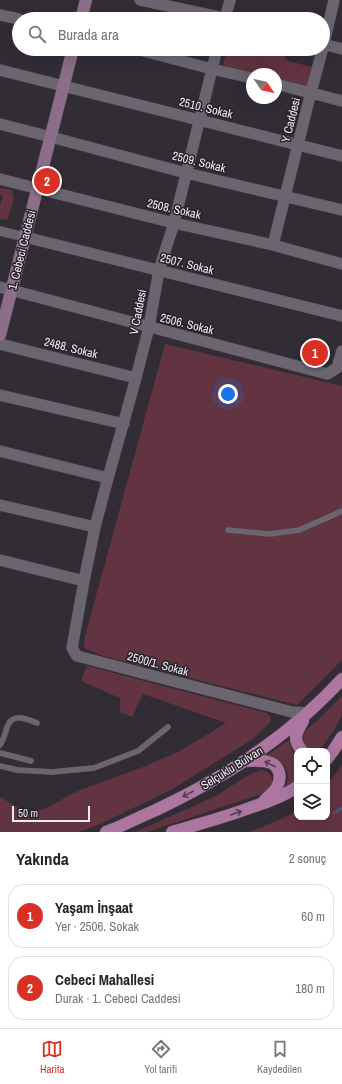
<!DOCTYPE html>
<html lang="tr">
<meta charset="utf-8">
<style>
body{margin:0;font-family:"Archivo Narrow",sans-serif;background:#f2f2f2;color:#222}
.controls{position:absolute;right:12px;bottom:12px;display:grid;overflow:hidden;border-radius:8px;box-shadow:0 4px 16px #0002}
.controls button{width:36px;height:36px;display:grid;place-items:center;padding:0;border:0;border-bottom:1px solid #e0e0e0;background:#fff;color:#222;font:20px sans-serif}
.compass{position:absolute;left:246px;top:68px;width:36px;height:36px;border-radius:50%;background:#fff;box-shadow:0 4px 16px #0002;rotate:124deg}
.scale{position:absolute;left:12px;bottom:10px;width:78px;box-sizing:border-box;padding-left:4px;border:2px solid #efebf1;border-top:0;font-size:11px;line-height:14px;white-space:nowrap;color:#efebf1;-webkit-text-stroke:3px #28222b;paint-order:stroke}
.you{position:absolute;left:228px;top:394px;width:14px;height:14px;margin:-10px;border:3px solid #fff;border-radius:50%;background:#1a73e8;box-shadow:0 0 0 6px #1a73e833}
.badge{display:grid;place-items:center;width:26px;height:26px;border-radius:50%;background:#d93025;color:#fff;font-size:13px;font-weight:700}
.pin{position:absolute;translate:-50% -50%;border:2px solid #fff;box-shadow:0 1px 4px #0006}
.list{margin:0;padding:0;list-style:none}
h2{display:flex;justify-content:space-between;align-items:center;height:52px;margin:0;padding:0 16px;font-size:17px}
h2 small{font-size:13px;font-weight:400;color:#767676}
.list li{display:grid;grid-template-columns:26px 1fr auto;gap:12px;align-items:center;box-sizing:border-box;height:64px;margin:0 8px 8px;padding:0 8px;border:1px solid #e0e0e0;border-radius:16px}
.list b{display:block;font-size:15px;white-space:nowrap}
.list p{margin:0;font-size:13px;white-space:nowrap;color:#767676}
.list em{font-size:13px;font-style:normal;color:#767676}
.icon{flex:none;width:22px;height:22px;fill:none;stroke:currentColor;stroke-width:2;stroke-linecap:round;stroke-linejoin:round}
.map{position:relative;flex:none;width:342px;height:832px;overflow:hidden}
.search{position:absolute;background:#fff;box-shadow:0 4px 16px #0002;left:12px;right:12px;top:12px;height:44px;display:flex;align-items:center;gap:10px;box-sizing:border-box;padding:0 14px;border-radius:22px;color:#767676;font-size:15px}
.sheet{height:196px;background:#fff}
nav{display:flex;justify-content:space-around;align-items:center;box-sizing:border-box;height:56px;border-top:1px solid #e0e0e0;background:#fff;font-size:11px;color:#767676}
nav a{display:grid;justify-items:center;gap:2px}
nav .on{color:#d93025}
.map>svg:first-child{display:block}
.green{fill:#623441}
.lines{fill:none;stroke-linecap:round;stroke-linejoin:round}
.stream{stroke:#495581;stroke-width:3}
.service-casing{stroke:#4c4850;stroke-width:6}
.pedestrian-casing{stroke:#4c4850;stroke-width:10}
.minor-casing{stroke:#4c4850;stroke-width:12}
.secondary-casing{stroke:#4c4850;stroke-width:13}
.primary-casing{stroke:#4c4850;stroke-width:13}
.service{stroke:#6b6570;stroke-width:5.5}
.pedestrian{stroke:#6b6570;stroke-width:9}
.minor{stroke:#6b6570;stroke-width:11}
.secondary{stroke:#8c6e88;stroke-width:12}
.primary{stroke:#ac76a1;stroke-width:12}
.oneway{stroke:#563f54}
.labels{text-anchor:middle;stroke-width:3;stroke-linejoin:round;paint-order:stroke}
.street-label{font-size:12px;fill:#efebf1;stroke:#28222b}
</style>
<div class="map">
<svg width="342" height="832" viewBox="0 0 342 832">
<rect width="100%" height="100%" fill="#322c35"/>
<path class="green" d="M227,49h17v2l13,3 2,-5h29l-3,11 27,7 -5,19 -31,-8v-4h-16l-37,-9z
M0,188l12,2 2,9 -7,21 -7,-1v-13l3,-10 -3,-1z
M165,344l177,42v274l-45,45 -194,-49 -19,-8 1,-12z
M87,666l180,47 2,2 2,5 -2,4 -16,15 -82,51 -73,35 -19,7h-79v-35l17,10 13,6 14,-4 36,-19 63,-23 37,-16 46,-28 -83,-29 -11,23 -12,-5v-14l-39,-17z
M342,696c0,5 0,13 0,18 -2,7 -18,33 -24,36 -9,5 -19,-6 -15,-15 3,-6 10,-11 15,-15 8,-8 16,-16 24,-24z
M289,740l3,11 5,7v21l-12,9c2,-5 4,-10 2,-16 -2,-9 -12,-16 -21,-16z
M342,765v67h-92l36,-15 11,-7v7h30v-32z
M261,770c10,2 14,9 10,19l-7,4 -117,39h-12l81,-36 33,-21z"/>
<g class="lines">
<path class="stream" d="M334,813l8,-5"/>
<defs>
<path id="service" d="M228,530l42,4 29,-4 30,-13 13,-6
M0,745c4,-6 5,-11 7,-18 6,-15 19,-8 30,-4
M0,753l31,8
M0,766l17,4 35,2 42,-4 44,-17 30,-24"/>
<path id="pedestrian" d="M0,231l25,6"/>
<path id="minor" d="M140,0l89,19
M0,15l19,4
M225,19l5,-19
M323,44l19,5
M136,49l76,20 40,9
M217,49l-43,174 -15,47 -10,57 -13,51 -28,100 -13,49 -11,54 -12,67 5,8 215,56 16,1
M0,70l342,86
M276,84l66,17
M0,124l51,13 135,36 156,37
M0,179l174,44 99,22 69,19
M25,237l317,79
M273,245l38,-153 13,-48 10,-44
M0,287l327,87 10,-6 5,-17
M0,344l136,34
M0,395l124,29
M0,451l108,27
M0,505l95,22
M0,560l84,21"/>
<path id="secondary" d="M81,19l5,-19
M0,335l73,-286"/>
<path id="primary" d="M302,751c-10,-12 -6,-18 1,-30
M327,759l6,-8 9,-14
M246,761c7,0 15,-1 22,1 12,3 14,15 9,25 -3,5 -9,10 -13,14
M106,832c17,-6 33,-15 50,-22 70,-33 134,-74 186,-131
M172,832c27,-8 54,-15 80,-25 16,-5 32,-11 45,-20"/>
</defs>
<use href="#service" class="service-casing"/>
<use href="#pedestrian" class="pedestrian-casing"/>
<use href="#minor" class="minor-casing"/>
<use href="#secondary" class="secondary-casing"/>
<use href="#primary" class="primary-casing"/>
<use href="#service" class="service"/>
<use href="#pedestrian" class="pedestrian"/>
<use href="#minor" class="minor"/>
<use href="#secondary" class="secondary"/>
<use href="#primary" class="primary"/>
</g>
<defs><path id="oneway-shaft" d="M-6 0H5M1.5-3L5.5 0L1.5 3" fill="none" stroke-width="1.6" stroke-linecap="round" stroke-linejoin="round"/></defs>
<g class="oneway">
<use href="#oneway-shaft" transform="translate(270 764) rotate(-153)"/>
<use href="#oneway-shaft" transform="translate(188 794) rotate(153)"/>
<use href="#oneway-shaft" transform="translate(236 813) rotate(-19)"/>
</g>
<g class="labels">
<g class="street-label">
<text transform="translate(206 108) rotate(14)" y="4">2510. Sokak</text>
<text transform="translate(291 120) rotate(-76)" y="4">Y Caddesi</text>
<text transform="translate(199 162) rotate(14)" y="4">2509. Sokak</text>
<text transform="translate(174 209) rotate(13)" y="4">2508. Sokak</text>
<text transform="translate(22 250) rotate(-76)" y="4">1. Cebeci Caddesi</text>
<text transform="translate(187 264) rotate(14)" y="4">2507. Sokak</text>
<text transform="translate(138 312) rotate(-79)" y="4">V Caddesi</text>
<text transform="translate(187 324) rotate(14)" y="4">2506. Sokak</text>
<text transform="translate(71 348) rotate(14)" y="4">2488. Sokak</text>
<text transform="translate(158 664) rotate(15)" y="4">2500/1. Sokak</text>
<text transform="translate(232 768) rotate(-32)" y="4">Selçuklu Bulvarı</text>
</g>
</g>
</svg>
<div class="controls">
<button><svg class="icon" aria-label="locate" viewBox="0 0 24 24"><circle cx="12" cy="12" r="6"/><path d="M12 2v4M12 18v4M2 12h4M18 12h4"/></svg></button>
<button><svg class="icon" aria-label="layers" viewBox="0 0 24 24"><path d="M12 4l9 5-9 5-9-5zM3 14l9 5 9-5"/></svg></button>
</div>
<svg class="compass" viewBox="-18 -18 36 36"><path d="M0-13l5 13h-10z" fill="#e53935"/><path d="M0 13l5-13h-10z" fill="#767676"/></svg>
<div class="scale">50 m</div>
<div class="you"></div>
<div class="pin badge" style="left:315px;top:353px">1</div>
<div class="pin badge" style="left:47px;top:181px">2</div>
<div class="search"><svg class="icon" aria-label="search" viewBox="0 0 24 24"><circle cx="10" cy="10" r="6"/><path d="M15 15l6 6"/></svg>Burada ara</div>
</div>
<section class="sheet">
<h2>Yakında<small>2 sonuç</small></h2>
<ul class="list">
<li><span class="badge">1</span><div><b>Yaşam İnşaat</b><p>Yer · 2506. Sokak</p></div><em>60 m</em></li>
<li><span class="badge">2</span><div><b>Cebeci Mahallesi</b><p>Durak · 1. Cebeci Caddesi</p></div><em>180 m</em></li>
</ul>
</section>
<nav>
<a class="on"><svg class="icon" aria-label="map" viewBox="0 0 24 24"><path d="M3 6l6-2 6 2 6-2v14l-6 2-6-2-6 2zM9 4v14M15 6v14"/></svg>Harita</a>
<a><svg class="icon" aria-label="directions" viewBox="0 0 24 24"><path d="M12 3l9 9-9 9-9-9zM9 14v-3h6M13 9l2 2-2 2"/></svg>Yol tarifi</a>
<a><svg class="icon" aria-label="saved" viewBox="0 0 24 24"><path d="M7 4h10v16l-5-4-5 4z"/></svg>Kaydedilen</a>
</nav>
